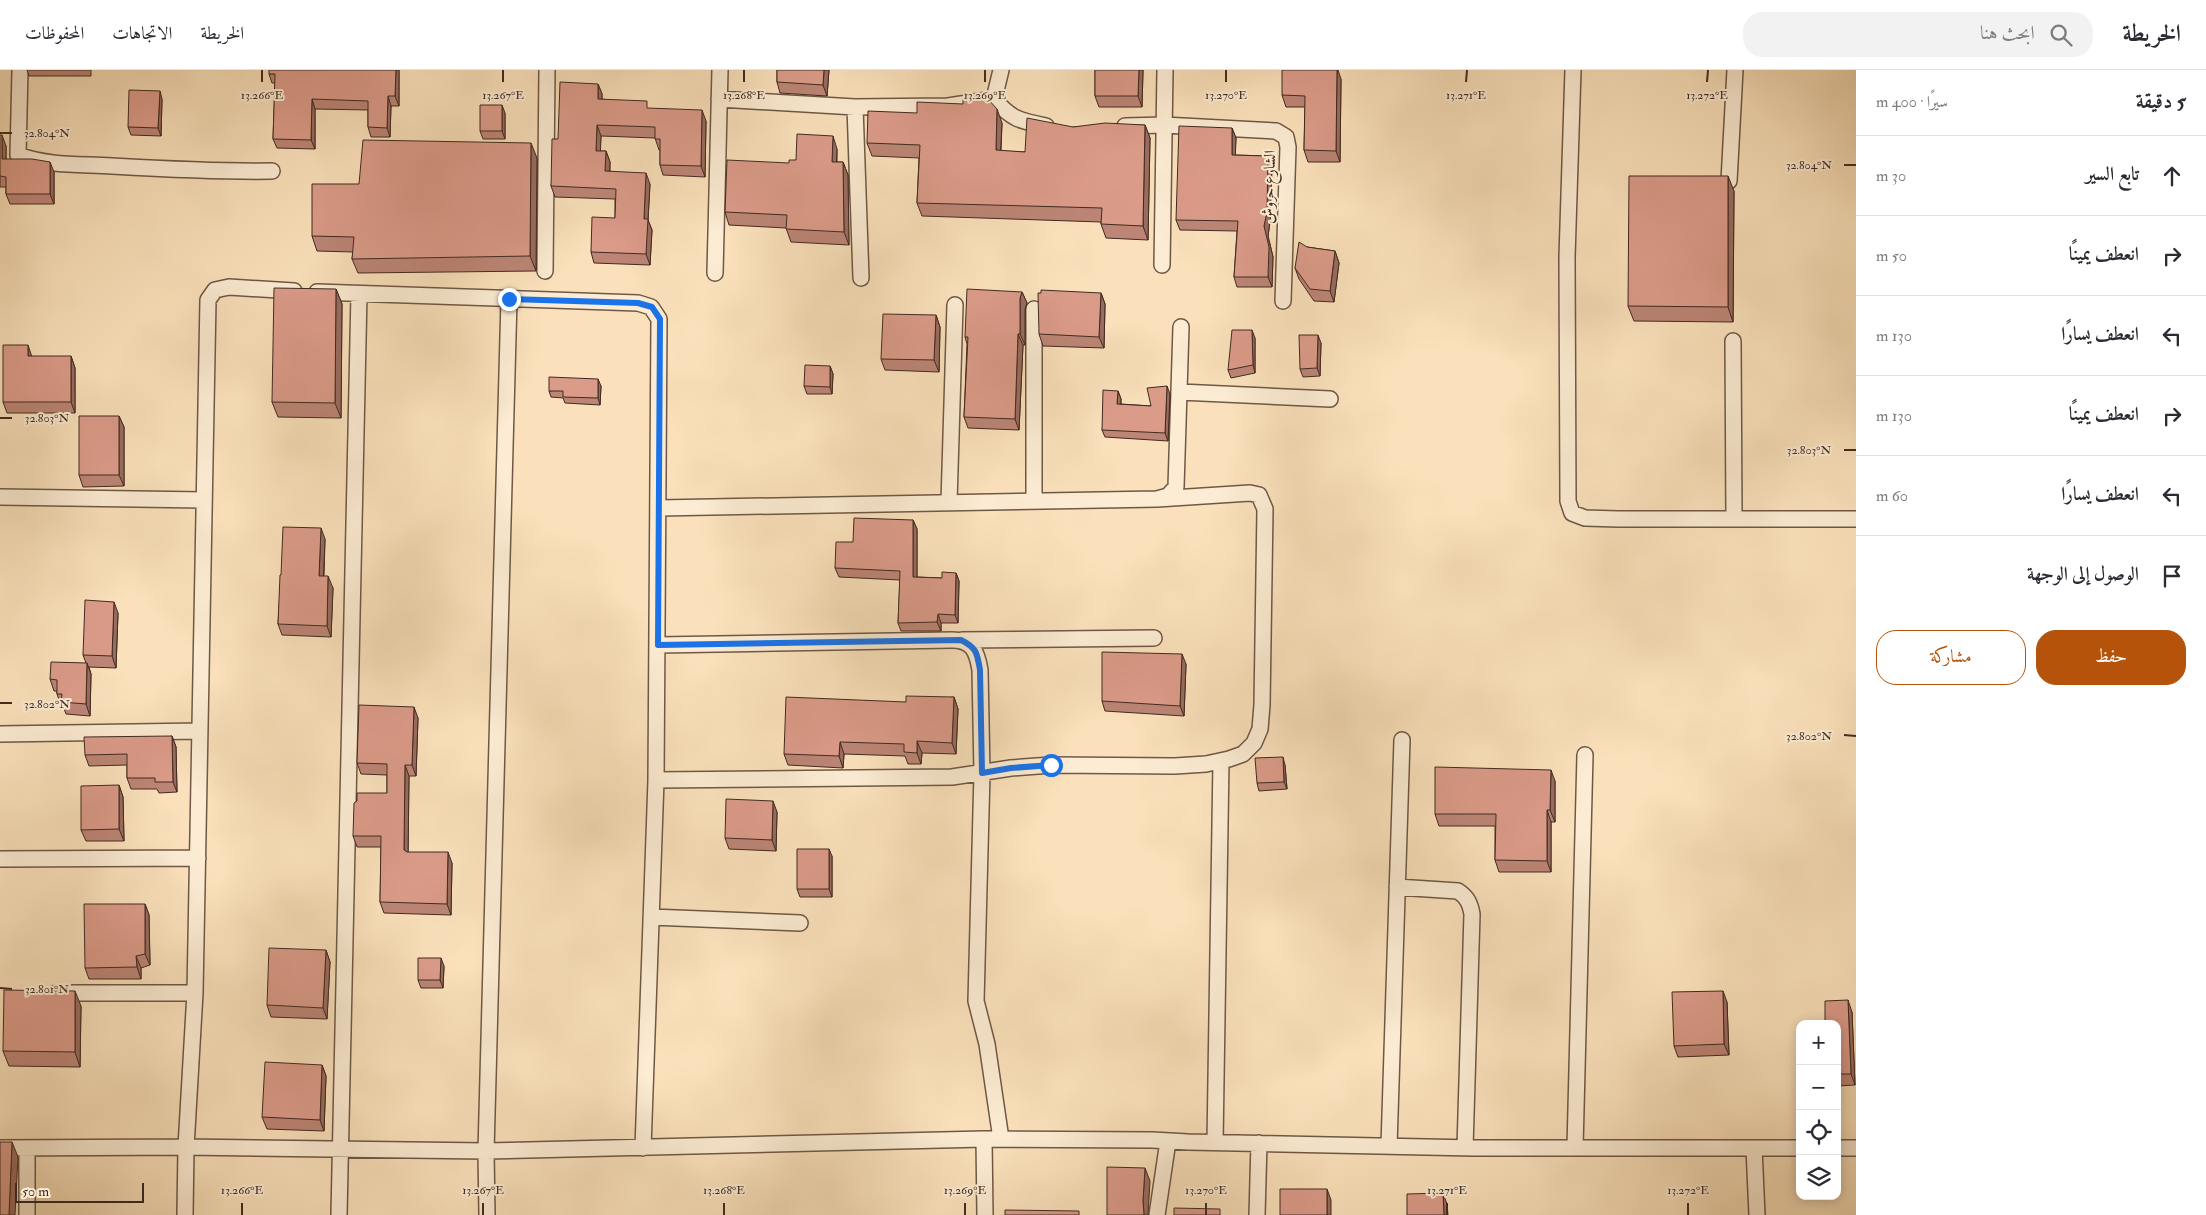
<!DOCTYPE html>
<html lang="ar">
<meta charset="utf-8">
<style>
body{margin:0;font-family:"IM FELL Double Pica",Amiri,serif;background:#f2f2f3;color:#2b2b33;direction:rtl}
.controls{position:absolute;right:15px;bottom:15px;display:grid;overflow:hidden;border-radius:10px;box-shadow:0 2px 12px #0003}
.controls button{width:45px;height:45px;display:grid;place-items:center;padding:0;border:0;border-bottom:1px solid #e1e1e2;background:#fff;color:#2b2b33;font:25px sans-serif}
.scale{position:absolute;left:15px;bottom:12px;width:129px;box-sizing:border-box;padding-left:5px;border:2px solid #412a20;border-top:0;font-size:14px;line-height:18px;white-space:nowrap;color:#412a20;-webkit-text-stroke:4px #fcecd3;paint-order:stroke}
.stop{position:absolute;width:15px;height:15px;margin:-11px;border:4px solid #1a73e8;border-radius:50%;background:#fff}
.stop.end{background:#1a73e8;border-color:#fff;box-shadow:0 1px 5px #0008}
.list{margin:0;padding:0;list-style:none}
h2{display:flex;justify-content:space-between;align-items:center;height:65px;margin:0;padding:0 20px;font-size:21px}
h2 small{font-size:16px;font-weight:400;color:#7c7c81}
.list li{display:grid;grid-template-columns:32px 1fr auto;gap:15px;align-items:center;box-sizing:border-box;height:80px;padding:0 20px;border-top:1px solid #e1e1e2}
.list b{display:block;font-size:19px;white-space:nowrap}
.list em{font-size:16px;font-style:normal;color:#7c7c81}
.actions{display:flex;gap:10px;padding:15px 20px}
.actions a{flex:1;padding:11px 0;border:1px solid #b45309;border-radius:20px;text-align:center;font-size:18px;color:#b45309}
.actions .main{background:#b45309;color:#fff}
.icon{flex:none;width:28px;height:28px;fill:none;stroke:currentColor;stroke-width:2;stroke-linecap:round;stroke-linejoin:round}
.map{position:relative;flex:none;width:1856px;height:1145px;overflow:hidden;direction:ltr}
header{display:flex;align-items:center;gap:30px;box-sizing:border-box;height:70px;padding:0 25px;background:#fff;border-bottom:1px solid #e1e1e2}
header strong{font-size:24px}
nav{display:flex;gap:28px;margin-inline-start:auto;font-size:18px}
.search{width:350px;height:45px;background:#f2f2f3;display:flex;align-items:center;gap:12px;box-sizing:border-box;padding:0 18px;border-radius:20px;color:#7c7c81;font-size:19px}
main{display:flex}
aside{flex:1;background:#fff}
.map>svg:first-child{display:block}
.lines{fill:none;stroke-linecap:round;stroke-linejoin:round}
.minor-casing{stroke:#6f5847;stroke-width:18}
.minor{stroke:#fcecd3;stroke-width:15}
.wall{fill:#bc8576;stroke:#412a20}
.shaded-wall{fill:#996c60;stroke:#412a20}
.building{fill:#db9b89;stroke:#412a20}
.route{stroke:#1a73e8;stroke-width:6}
.ticks{fill:none;stroke:#412a20;stroke-width:2}
.labels{text-anchor:middle;stroke-width:4;stroke-linejoin:round;paint-order:stroke}
.street-label{font-size:16px;fill:#412a20;stroke:#fcecd3}
.ticks-label{font-size:12px;text-anchor:middle;fill:#412a20;stroke:#fcecd3;stroke-width:4;stroke-linejoin:round;paint-order:stroke}
</style>
<header>
<strong>الخريطة</strong>
<div class="search"><svg class="icon" aria-label="search" viewBox="0 0 24 24"><circle cx="10" cy="10" r="6"/><path d="M15 15l6 6"/></svg>ابحث هنا</div>
<nav><a>الخريطة</a><a>الاتجاهات</a><a>المحفوظات</a></nav>
</header>
<main>
<aside>
<h2>5 دقيقة<small>سيرًا · 400 m</small></h2>
<ul class="list">
<li><svg class="icon" aria-label="ahead" viewBox="0 0 24 24"><path d="M12 20V5M6 11l6-6 6 6"/></svg><div><b>تابع السير</b></div><em>30 m</em></li>
<li><svg class="icon" aria-label="right" viewBox="0 0 24 24"><path d="M7 20v-9h11M14 6l5 5-5 5"/></svg><div><b>انعطف يمينًا</b></div><em>50 m</em></li>
<li><svg class="icon" aria-label="left" viewBox="0 0 24 24"><path d="M17 20v-9H6M10 6l-5 5 5 5"/></svg><div><b>انعطف يسارًا</b></div><em>130 m</em></li>
<li><svg class="icon" aria-label="right" viewBox="0 0 24 24"><path d="M7 20v-9h11M14 6l5 5-5 5"/></svg><div><b>انعطف يمينًا</b></div><em>130 m</em></li>
<li><svg class="icon" aria-label="left" viewBox="0 0 24 24"><path d="M17 20v-9H6M10 6l-5 5 5 5"/></svg><div><b>انعطف يسارًا</b></div><em>60 m</em></li>
<li><svg class="icon" aria-label="arrive" viewBox="0 0 24 24"><path d="M6 21V4h12l-3 4 3 4H6"/></svg><div><b>الوصول إلى الوجهة</b></div></li>
</ul>
<div class="actions"><a class="main">حفظ</a><a>مشاركة</a></div>
</aside>
<div class="map">
<svg width="1856" height="1145" viewBox="0 0 1856 1145">
<rect width="100%" height="100%" fill="#fae1bb"/>
<filter id="stains"><feTurbulence type="fractalNoise" baseFrequency=".004" numOctaves="4"/><feColorMatrix values="0 0 0 0 .2 0 0 0 0 .09 0 0 0 0 .02 0 0 0 .5 -.17"/></filter>
<radialGradient id="worn" r=".72"><stop offset=".6" stop-color="#630" stop-opacity="0"/><stop offset="1" stop-color="#630" stop-opacity=".3"/></radialGradient>
<g class="lines">
<defs>
<path id="minor" d="M20,0l-2,85c29,11 62,9 94,11 53,3 106,6 160,5
M1573,0l-6,187 1,244 4,12 13,5 33,1h238
M719,29l136,8 93,-1 46,-7 7,-29
M994,29c17,20 26,22 52,27
M855,37l6,171
M1125,56l39,-1 112,6 10,6 2,10 -5,154
M1729,111l6,-111
M1162,195l3,-195
M545,201l2,-201
M715,203l5,-203
M317,222l321,11 13,4 8,12 -3,461 -13,368
M1733,271l1,178
M1180,322l150,7
M0,427l204,3
M1034,430v-191
M949,432l6,-197
M659,438l498,-9 11,-3 8,-9 5,-160
M962,570l192,-2
M658,575l294,-5c21,0 25,12 28,30l2,103 -6,228 11,43 14,95
M0,664l200,-3
M656,710l296,-3 59,-9 40,-3 124,1 31,-2 23,-5 14,-5 11,-11 6,-14 2,-24 3,-196 -6,-14 -9,-2 -93,6
M0,789l198,-1
M1397,817l61,4c9,6 12,12 14,23l-7,234
M651,847l149,6
M56,923h139
M1215,1073l6,-382
M1389,1076l13,-406
M0,1078l186,-1 300,4 498,-12
M1575,1078l10,-393
M1754,1078l3,67
M1837,1078h19
M27,1145v-66
M185,1145l1,-68 9,-154 13,-693 7,-10 14,-3 65,4
M339,1145l20,-921
M487,1145l-1,-64 23,-852
M985,1145l-1,-76 168,1 36,2 286,6h326
M1157,1145l11,-74
M1257,1145l2,-72"/>
</defs>
<use href="#minor" class="minor-casing"/>
<use href="#minor" class="minor"/>
</g>
<path class="wall" d="M27,0h64v6h-62z
M399,0v36h-8l-1,31h-19l-3,-10v-17l-53,-1v40l-38,-1 -4,-9 2,-56h-3l-3,-9z
M777,0h52l-2,26 -47,-3 -3,-11z
M1095,0h48l-1,37h-43l-4,-11z
M1341,9l-1,83h-32l-4,-12 1,-43h-19l-4,-12z
M598,14l4,10v5l104,22 -1,56 -42,-2 -3,-10v-15h-1l-4,-12 -54,-2 -1,15h6l4,11v9l40,13 -2,36 4,10 -2,35 -56,-2 -3,-11 24,-34v-19l-60,-2 -4,-11 7,-47z
M162,29l-1,37 -30,-1 -3,-8z
M505,43v26h-22l-3,-8z
M917,43l85,10 -1,28 24,1 48,-25 72,-2 5,13 -2,102 -42,-2 -5,-14v-2l-179,-6 -5,-13 2,-45 -47,-2 -5,-13z
M1232,58l4,10 -1,17 33,1 4,10 -2,56 -2,14 5,21 -1,30h-35l-3,-10 3,-46 -57,-1 -4,-10z
M0,65l6,11v13l48,13v32h-44l-4,-10v-7h-6z
M837,79v13h6l5,13 1,70 -58,-3 -5,-14 -57,-3 -4,-13 71,-52z
M537,88l-1,113 -178,2 -6,-14 1,-7 -36,-1 -5,-15 47,-52z
M1734,121l-1,131 -99,-1 -6,-15z
M1307,177l28,4 4,12 -5,39 -20,-1 -15,-22 -4,-11z
M336,219l6,15 -1,114 -63,-1 -6,-15z
M1022,222l5,11 -2,6v36h-2l-4,85 -51,-2 -4,-11 3,-73 -2,-7z
M1101,223l4,11 -1,44 -61,-2 -4,-12z
M936,245l4,12 -1,45 -54,-2 -4,-11z
M1255,268v35l-24,5 -3,-8z
M1321,273l-1,33 -17,1 -3,-8z
M71,286l4,12v45h-68l-4,-11z
M830,296l3,8 -1,20h-25l-3,-8z
M601,316l-1,19 -35,-2 -2,-5 -12,-1 -2,-6z
M1118,321l3,8v5l30,2 19,-12 -2,47 -63,-4 -3,-7z
M119,346l5,11v59l-41,1 -4,-12z
M913,450l4,9v48l25,1 14,-5 3,8 -1,42h-17v8h-40l-3,-8 2,-43 -61,-3 -4,-9 18,-26z
M325,469l-1,37 9,12 -2,49 -49,-2 -4,-11 3,-49z
M118,543l-2,55 -27,-1 2,7 -1,42 -24,-2 -3,-8h-2l-4,-12v-3h-3l-4,-12 36,-16 -3,-8z
M1186,594l-2,52 -79,-5 -3,-10z
M954,627l4,12 -2,45 -34,-1 -1,11h-13l-3,-8 -61,-2 -1,14 -55,-3 -4,-11 122,-52z
M418,648l-2,58h-7l-1,76 44,11 -1,52 -67,-2 -4,-11 1,-55h-24l-4,-11 34,-43v-18l-26,-1 -4,-11z
M172,666l4,11 1,45 -18,1 -2,-4h-26l-4,-11v-13l-38,1 -4,-11z
M1285,695l2,24 -28,2 -2,-8z
M1555,711v41h-4v50h-52l-4,-12v-34h-56l-4,-12z
M119,715l4,12 1,44h-38l-5,-11z
M777,742l-1,39 -47,-2 -4,-11z
M832,786v41h-32l-3,-8z
M145,834l4,11 1,50 -9,3v11h-52l-4,-11z
M326,880l4,12 -3,57 -56,-2 -4,-12z
M444,896l-1,22h-22l-3,-8z
M1727,932l2,53 -51,2 -4,-11z
M81,936l-1,61 -71,-1 -6,-15z
M1852,942l3,73 -18,1v-62z
M322,995l4,11 -2,55 -57,-2 -5,-12z"/>
<path class="shaded-wall" d="M396,0h3v36l-4,-10z
M824,0h5l-2,26 -4,-11z
M1139,0h4l-1,37 -4,-11z
M1337,0h1l3,9 -1,83 -4,-11z
M598,14l4,10v15l-4,-10z
M160,21l2,8 -1,37 -3,-8z
M388,26l3,10 -1,31 -3,-9z
M312,29l3,10v40l-4,-9z
M502,35l3,8v26l-3,-8z
M997,39l5,14 -2,41 -4,-14z
M702,40l4,11 -1,56 -4,-11z
M597,55l4,11 -1,26 -4,-11z
M1145,55l5,13 -2,102 -5,-14z
M1232,58l4,10 -1,27 -3,-10z
M2,65l4,11v24l-4,-11z
M833,66l4,13 -1,26 -4,-13z
M531,73l6,15 -1,113 -6,-15z
M606,81l4,11 -1,20 -4,-11z
M1268,86l4,10 -2,56 -2,14 5,21 -1,30 -4,-10 -4,-51z
M50,92l4,10v32l-4,-10z
M843,92l5,13 1,70 -5,-13z
M646,103l4,11 -2,36 4,10 -2,35 -4,-11 -2,-35z
M1728,106l6,15 -1,131 -5,-15z
M1335,181l4,12 -5,39 -4,-11z
M336,219l6,15 -1,114 -6,-15z
M1022,222l5,11 -2,6v36l-5,-11v-36z
M1101,223l4,11 -1,44 -5,-11z
M936,245l4,12 -1,45 -5,-12z
M1252,260l3,8v35l-2,-8z
M1018,264l5,11 -4,85 -4,-11z
M1318,265l3,8 -1,33 -3,-8z
M28,275l4,12 -4,-1z
M71,286l4,12v45l-4,-11z
M830,296l3,8 -1,20 -2,-7z
M598,309l3,7 -1,19 -2,-7z
M1167,316l3,8 -2,47 -3,-8z
M1118,321l3,8 -1,13 -3,-8z
M119,346l5,11v59l-5,-11z
M913,450l4,9v57l-4,-9z
M321,458l4,11 -2,49 -4,-12z
M956,503l3,8 -1,42 -3,-8z
M328,506l5,12 -2,49 -4,-11z
M114,532l4,11 -2,55 -4,-12z
M938,544l3,9v8l-4,-9z
M1182,584l4,10 -2,52 -4,-10z
M87,593l4,11 -1,42 -4,-12z
M954,627l4,12 -2,45 -4,-11z
M414,637l4,11 -2,58 -4,-11z
M172,666l4,11 1,45 -4,-10z
M917,671l5,12 -1,11 -4,-11z
M840,672l4,12 -1,14 -4,-12z
M1283,687l2,8 2,24 -3,-7z
M405,695l4,11 -1,85 -4,-11z
M1551,700l4,11v41l-5,-12z
M119,715l4,12 1,44 -5,-12z
M773,731l4,11 -1,39 -4,-11z
M1547,740l4,12v50l-4,-11z
M829,779l3,7v41l-3,-8z
M448,782l4,11 -1,52 -4,-11z
M145,834l4,11 1,50 -5,-11z
M326,880l4,12 -3,57 -4,-11z
M136,886l5,12v11l-4,-12z
M441,888l3,8 -1,22 -3,-8z
M75,921l6,15 -1,61 -5,-15z
M1723,921l4,11 2,53 -5,-11z
M1848,930l4,12 3,73 -4,-11z
M322,995l4,11 -2,55 -4,-11z
M12,1072l6,15 -3,58h-6z
M1145,1098l5,13 -2,34h-4l-1,-14z
M1327,1119l4,11v15h-4z
M1443,1123l4,11 1,11h-4z"/>
<path class="building" d="M269,0h127l-1,26h-7l-1,32 -19,-1v-26l-56,-2 -1,41 -38,-1 2,-65h-6z
M777,0h47l-1,15 -46,-3z
M1095,0h44l-1,26h-43z
M1282,0h55l-1,81 -32,-1 1,-54 -23,-1z
M560,12l38,2v15l49,2v7l55,2 -1,56 -41,-1v-26h-5v-12l-58,-2 -1,26h10l-1,20 41,2 -2,46h4l-2,35 -55,-2 1,-35 23,1 1,-29 -65,-3 1,-47h6z
M129,20l31,1 -2,37 -30,-1z
M987,28l10,11 -1,41 29,2 2,-34 46,9 32,-4 40,2 -2,101 -42,-2 1,-16 -185,-5 3,-58 -53,-2 1,-32 49,2v-11l46,2v-5z
M480,35h22v26h-22z
M1179,56l53,2v27l36,1 -1,56 -3,14 5,21 -1,30h-34l4,-56 -62,-1z
M797,64l36,2 -1,26h11l1,70 -58,-3 1,-14 -62,-3 2,-52 62,3v-3h7z
M0,65h2v24h30l18,3v32h-44v-17l-6,-1z
M363,70l168,3 -1,113 -178,3 2,-22 -42,-1v-52h47z
M1629,106h99v131l-100,-1z
M1299,172l8,5 28,4 -5,40 -20,-2 -15,-21z
M274,218l62,1 -1,114 -63,-1z
M967,219l55,3 -2,6v36h-2l-3,85 -51,-2 4,-80h-3z
M1041,220l60,3 -2,44 -60,-3 -1,-41h3z
M883,244l53,1 -2,45 -53,-1z
M1232,260h20l1,35 -25,5z
M1299,265h19l-1,33 -17,1z
M3,275h25v11h43v46h-68z
M805,295l25,1v21l-26,-1z
M549,307l49,2v19l-35,-1v-6h-14z
M1167,316l-2,47 -63,-3 1,-40 15,1 -1,13 34,2 -4,-18z
M79,346h40v59h-40z
M854,448l59,2v57l29,1v-6l14,1 -1,42 -17,-1 -1,8 -39,1 2,-52 -65,-3 1,-26h17z
M283,457l38,1 -2,48h9l-1,50 -49,-2 2,-49h1z
M85,530l29,2 -2,54 -29,-1z
M1102,582l80,2 -2,52 -78,-5z
M51,592l36,1 -1,41 -25,-2 1,-8h-5v-14l-7,-1z
M906,626l48,1 -2,46 -35,-2v12l-13,-1v-8l-64,-2 -1,14 -55,-2 2,-57 120,5z
M359,635l55,2 -2,58h-7l-1,85 3,2h41l-1,52 -67,-2 1,-66h-28l1,-33 3,-2v-8h30v-29l-30,-1z
M172,666l1,46h-18v-4h-28v-24l-42,1 -1,-18z
M1283,687l1,25 -27,1 -2,-25z
M1435,697l116,3 -1,40h-3v51l-52,-1 1,-46h-61z
M119,715v44l-38,1v-44z
M726,729l47,2 -1,39 -47,-2z
M797,779h32v40h-32z
M84,834h61v50l-9,2 1,11 -52,1z
M269,878l57,2 -3,58 -56,-3z
M418,888h23l-1,22h-22z
M4,920l71,1v61l-72,-1z
M1723,921l1,53 -50,2 -2,-54z
M1848,930l3,74h-14v-50h-12v-23z
M265,992l57,3 -2,55 -58,-3z
M0,1072h12l-3,73h-9z
M1107,1097l38,1 -2,33 1,14h-37z
M1280,1119h47v26h-47z
M1443,1123l1,22h-37v-21z
M1174,1138l46,1v6h-46z
M1005,1140l74,1v4h-74z"/>
<g class="lines">
<path class="route" d="M509,229l129,4 14,4 8,12 -2,326 303,-5c16,8 16,13 19,30l2,103 29,-5 40,-3"/>
</g>
<path class="ticks" d="M262,12v-12M503,12v-12M744,12v-12M985,12v-12M1226,12v-12M1466,12l1,-12M1707,12l1,-12M0,63h12M1844,95h12M0,348h12M1844,380h12M0,633h12M1844,665l12,1M0,918l12,1M242,1145v-12M483,1145v-12M724,1145v-12M965,1145v-12M1206,1145v-12M1447,1145v-12M1688,1145v-12"/>
<g class="labels">
<g class="street-label">
<text transform="translate(1268 117) rotate(-88)" y="6">الشارع حروش</text>
</g>
</g>
<g class="ticks-label">
<text x="262" y="29">13.266°E</text>
<text x="503" y="29">13.267°E</text>
<text x="744" y="29">13.268°E</text>
<text x="985" y="29">13.269°E</text>
<text x="1226" y="29">13.270°E</text>
<text x="1466" y="29">13.271°E</text>
<text x="1707" y="29">13.272°E</text>
<text x="47" y="67">32.804°N</text>
<text x="1809" y="99">32.804°N</text>
<text x="47" y="352">32.803°N</text>
<text x="1809" y="384">32.803°N</text>
<text x="47" y="638">32.802°N</text>
<text x="1809" y="670">32.802°N</text>
<text x="47" y="923">32.801°N</text>
<text x="242" y="1124">13.266°E</text>
<text x="483" y="1124">13.267°E</text>
<text x="724" y="1124">13.268°E</text>
<text x="965" y="1124">13.269°E</text>
<text x="1206" y="1124">13.270°E</text>
<text x="1447" y="1124">13.271°E</text>
<text x="1688" y="1124">13.272°E</text>
</g>
<rect width="100%" height="100%" filter="url(#stains)"/>
<rect width="100%" height="100%" fill="url(#worn)"/>
</svg>
<div class="controls">
<button>+</button>
<button>−</button>
<button><svg class="icon" aria-label="locate" viewBox="0 0 24 24"><circle cx="12" cy="12" r="6"/><path d="M12 2v4M12 18v4M2 12h4M18 12h4"/></svg></button>
<button><svg class="icon" aria-label="layers" viewBox="0 0 24 24"><path d="M12 4l9 5-9 5-9-5zM3 14l9 5 9-5"/></svg></button>
</div>
<div class="scale">50 m</div>
<div class="stop" style="left:1051px;top:695px"></div>
<div class="stop end" style="left:509px;top:229px"></div>
</div>
</main>
